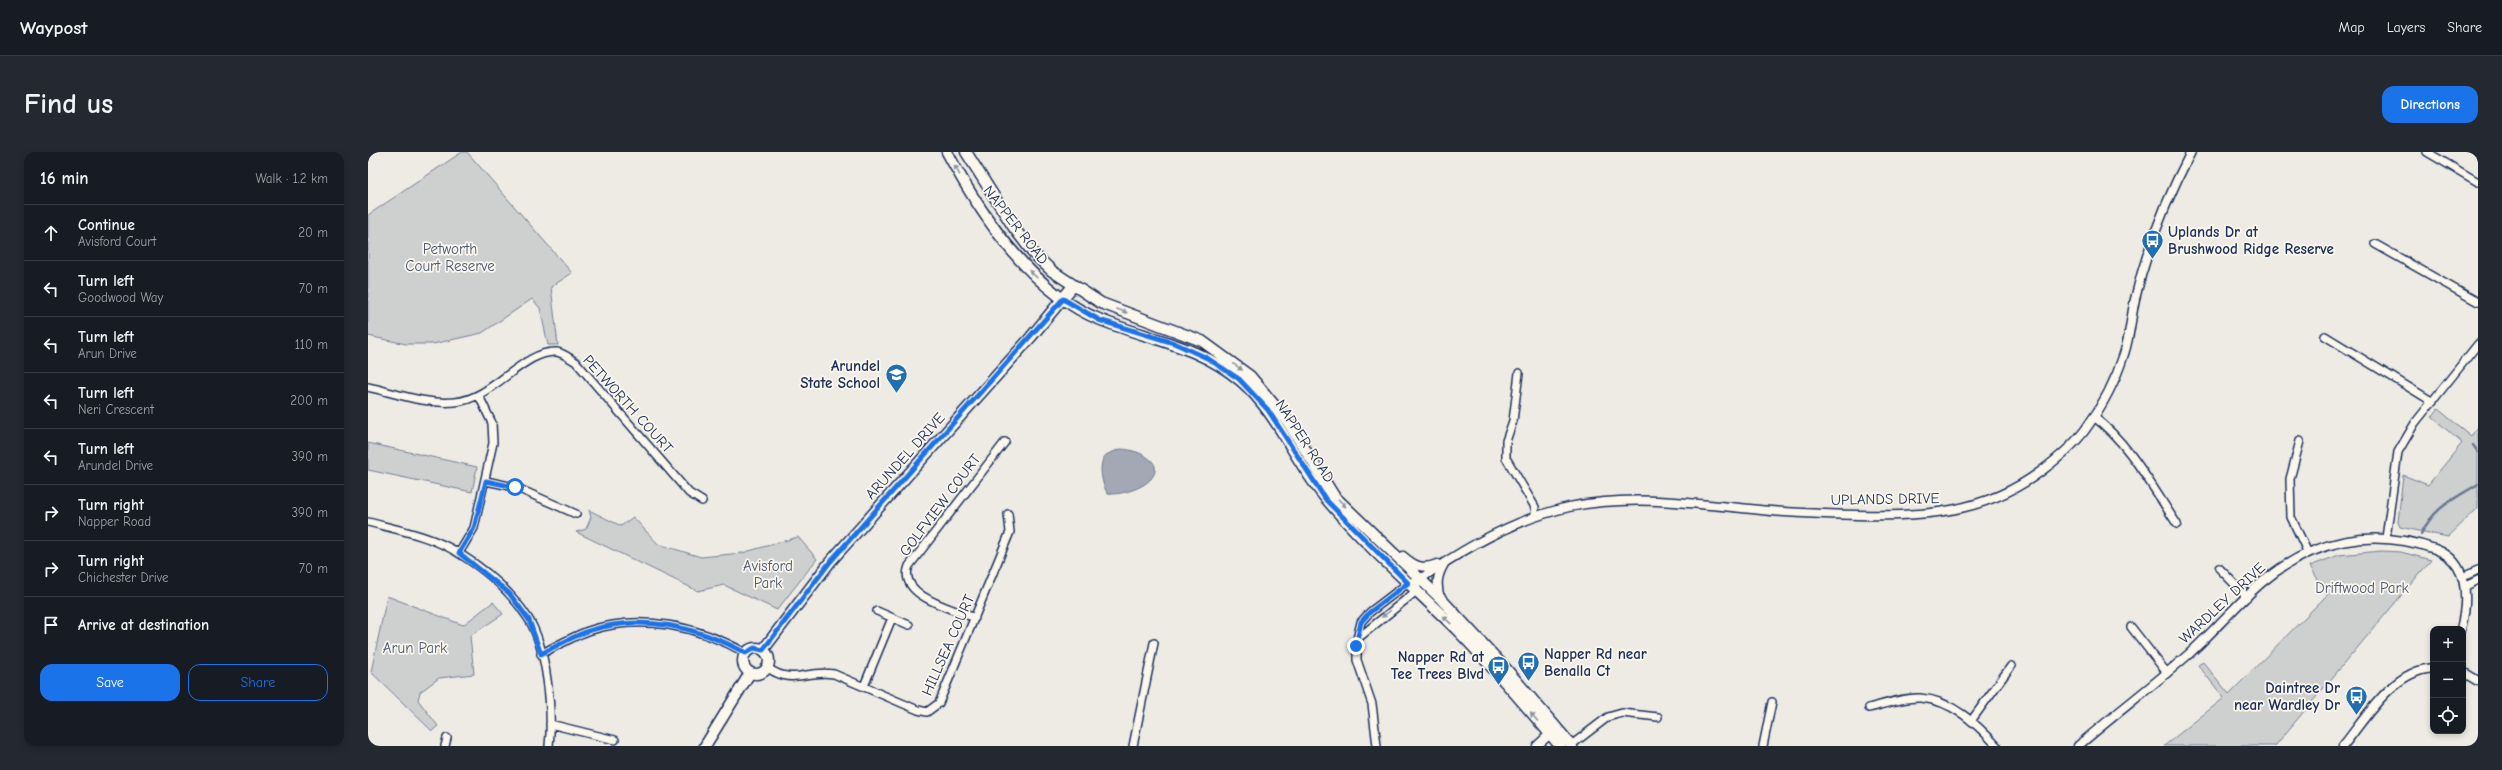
<!DOCTYPE html>
<meta charset="utf-8">
<style>
body{margin:0;font-family:"Comic Neue",sans-serif;background:#242831;color:#f1f3f6}
.controls{position:absolute;right:12px;bottom:12px;display:grid;overflow:hidden;border-radius:8px;box-shadow:0 2px 6px #0003}
.controls button{width:36px;height:36px;display:grid;place-items:center;padding:0;border:0;border-bottom:1px solid #363941;background:#171b24;color:#f1f3f6;font:20px sans-serif}
.stop{position:absolute;width:12px;height:12px;margin:-9px;border:3px solid #1a73e8;border-radius:50%;background:#fff}
.stop.end{background:#1a73e8;border-color:#fff;box-shadow:0 1px 4px #0008}
.list{margin:0;padding:0;list-style:none}
h2{display:flex;justify-content:space-between;align-items:center;height:52px;margin:0;padding:0 16px;font-size:17px}
h2 small{font-size:13px;font-weight:400;color:#9ea1a6}
.list li{display:grid;grid-template-columns:26px 1fr auto;gap:12px;align-items:center;box-sizing:border-box;height:56px;padding:0 16px;border-top:1px solid #363941}
.list b{display:block;font-size:15px;white-space:nowrap}
.list p{margin:0;font-size:13px;white-space:nowrap;color:#9ea1a6}
.list em{font-size:13px;font-style:normal;color:#9ea1a6}
.actions{display:flex;gap:8px;padding:12px 16px}
.actions a{flex:1;padding:9px 0;border:1px solid #1a73e8;border-radius:12px;text-align:center;font-size:14px;color:#1a73e8}
.actions .main{background:#1a73e8;color:#fff}
.icon{flex:none;width:22px;height:22px;fill:none;stroke:currentColor;stroke-width:2;stroke-linecap:round;stroke-linejoin:round}
.map{position:relative;flex:none;width:2110px;height:594px;overflow:hidden;border-radius:12px}
header{display:flex;align-items:center;gap:24px;box-sizing:border-box;height:56px;padding:0 20px;background:#171b24;border-bottom:1px solid #363941}
header strong{font-size:19px}
nav{display:flex;gap:22px;margin-inline-start:auto;font-size:14px}
.intro{display:flex;align-items:center;justify-content:space-between;box-sizing:border-box;height:96px;padding:0 24px}
h1{margin:0;font-size:28px}
.button{padding:10px 18px;border-radius:12px;background:#1a73e8;color:#fff;font-size:14px;font-weight:700}
main{display:flex;gap:24px;padding:0 24px}
aside{flex:1;background:#171b24;border-radius:12px;box-shadow:0 2px 6px #0003}
.map>svg:first-child{display:block}
.green{fill:#cecfcf;stroke:#747f96}
.water{fill:#a3a8b4;stroke:#6d7892}
.lines{fill:none;stroke-linecap:round;stroke-linejoin:round}
.stream{stroke:#6d7892;stroke-width:2.5}
.minor-casing{stroke:#1b2f5e;stroke-width:10}
.tertiary-casing{stroke:#1b2f5e;stroke-width:11}
.secondary-casing{stroke:#1b2f5e;stroke-width:13}
.minor{stroke:#fbf7ec;stroke-width:7}
.tertiary{stroke:#fbf7ec;stroke-width:8}
.secondary{stroke:#fbf7ec;stroke-width:10}
.oneway{fill:#8b93a5}
.route{stroke:#1a73e8;stroke-width:5}
.labels{text-anchor:middle;stroke-width:3.5;stroke-linejoin:round;paint-order:stroke}
.street-label{font-size:15px;fill:#1b2f5e;stroke:#fbf7ec}
.poi-label{font-size:15px;font-weight:bold;fill:#1b2f5e;stroke:#fbf7ec;text-anchor:end}
.park-label{font-size:15px;fill:#48577a;stroke:#fbf7ec}
</style>
<header>
<strong>Waypost</strong>
<nav><a>Map</a><a>Layers</a><a>Share</a></nav>
</header>
<div class="intro"><h1>Find us</h1><a class="button">Directions</a></div>
<main>
<aside>
<h2>16 min<small>Walk · 1.2 km</small></h2>
<ul class="list">
<li><svg class="icon" aria-label="ahead" viewBox="0 0 24 24"><path d="M12 20V5M6 11l6-6 6 6"/></svg><div><b>Continue</b><p>Avisford Court</p></div><em>20 m</em></li>
<li><svg class="icon" aria-label="left" viewBox="0 0 24 24"><path d="M17 20v-9H6M10 6l-5 5 5 5"/></svg><div><b>Turn left</b><p>Goodwood Way</p></div><em>70 m</em></li>
<li><svg class="icon" aria-label="left" viewBox="0 0 24 24"><path d="M17 20v-9H6M10 6l-5 5 5 5"/></svg><div><b>Turn left</b><p>Arun Drive</p></div><em>110 m</em></li>
<li><svg class="icon" aria-label="left" viewBox="0 0 24 24"><path d="M17 20v-9H6M10 6l-5 5 5 5"/></svg><div><b>Turn left</b><p>Neri Crescent</p></div><em>200 m</em></li>
<li><svg class="icon" aria-label="left" viewBox="0 0 24 24"><path d="M17 20v-9H6M10 6l-5 5 5 5"/></svg><div><b>Turn left</b><p>Arundel Drive</p></div><em>390 m</em></li>
<li><svg class="icon" aria-label="right" viewBox="0 0 24 24"><path d="M7 20v-9h11M14 6l5 5-5 5"/></svg><div><b>Turn right</b><p>Napper Road</p></div><em>390 m</em></li>
<li><svg class="icon" aria-label="right" viewBox="0 0 24 24"><path d="M7 20v-9h11M14 6l5 5-5 5"/></svg><div><b>Turn right</b><p>Chichester Drive</p></div><em>70 m</em></li>
<li><svg class="icon" aria-label="arrive" viewBox="0 0 24 24"><path d="M6 21V4h12l-3 4 3 4H6"/></svg><div><b>Arrive at destination</b></div></li>
</ul>
<div class="actions"><a class="main">Save</a><a>Share</a></div>
</aside>
<div class="map">
<svg width="2110" height="594" viewBox="0 0 2110 594">
<rect width="100%" height="100%" fill="#eeebe4"/>
<filter id="ink" filterUnits="userSpaceOnUse"><feTurbulence type="fractalNoise" baseFrequency=".025" numOctaves="2"/><feDisplacementMap in="SourceGraphic" scale="8" xChannelSelector="R" yChannelSelector="G"/><feConvolveMatrix kernelMatrix="1 2 1 2 8 2 1 2 1" color-interpolation-filters="sRGB"/></filter>
<g filter="url(#ink)">
<path class="green" d="M94,0h5l105,121 -21,14 7,58h-10l-8,-37 -8,-9 -50,34 -49,11h-27l-38,-8v-121z
M2070,257l33,27 7,-9v81l-30,29 -48,-10 -2,-5 5,-47 25,10 34,-42 -30,-26z
M0,291l109,24 -5,25 -104,-22z
M221,358l32,16 12,-9 25,27 43,13 41,-4 56,-16 19,22 -40,51 -53,-25 -26,6 -122,-59 10,-3 5,-12z
M2013,399l20,1 30,8 -156,186h-111l60,-48 -26,-33 5,-3 26,32 98,-99 -17,-29 29,-11z
M19,444l76,29 30,-23 10,12 -33,22 4,38 -35,4 -19,14 -2,8 20,26 -6,5 -61,-59z"/>
<path class="water" d="M753,297c12,0 43,10 32,27 -7,12 -32,19 -45,18 -6,-8 -11,-31 -2,-39 5,-3 10,-4 15,-6z"/>
<g class="lines">
<path class="stream" d="M2105,293l5,7
M2053,382c14,-28 32,-34 57,-50"/>
<defs>
<path id="minor" d="M2059,0l51,30
M2007,92l103,58
M1957,184l108,66
M1151,221l-6,48 -7,20v17l29,49v9
M0,235c27,6 59,18 87,15 38,-3 68,-52 102,-50 6,1 14,7 19,10l113,131 13,8
M1726,265c36,27 58,70 83,107
M1932,289l-10,38 1,38 17,36
M118,329l29,6 61,27
M0,370c30,8 65,14 92,32 26,16 51,38 68,64 19,29 25,94 21,128
M2018,386l12,-86 17,-29 63,-79
M91,401l15,-25 19,-85 -1,-20 -13,-27
M1851,416l28,29
M2095,425l15,-7
M2098,434l12,-6
M509,459l32,14
M607,466c-22,-9 -78,-22 -66,-52l96,-124
M1763,475l36,46
M989,487l52,-42 7,-6 1,-5
M173,502c15,-8 31,-17 47,-23 53,-18 110,-5 158,22
M400,516c25,18 39,1 66,6l84,36 9,2 12,-9 71,-171 -2,-18
M496,534l28,-68
M1501,556c16,-4 35,-11 51,-10 32,2 57,26 77,48
M1603,569l40,-55
M182,572l65,16
M77,594l2,-8
M765,594l21,-103
M1009,594l-5,-42 -15,-44v-21l4,-17 9,-10 38,-29 11,-3
M1202,594l38,-29 14,-4 36,4
M1395,594l9,-44"/>
<path id="tertiary" d="M1035,404c11,10 20,14 34,8
M1051,428c45,-32 96,-61 150,-73 67,-14 134,-2 202,4 28,2 57,3 86,4 67,2 128,-2 183,-43 16,-12 33,-26 45,-42 16,-22 31,-50 39,-76 6,-18 7,-37 11,-55 12,-51 32,-101 56,-147
M1072,446c-4,-14 -3,-22 4,-34
M2095,520l15,9
M1169,594l17,-16
M1710,594c37,-32 76,-61 112,-93 24,-22 46,-48 71,-70 51,-43 111,-56 174,-34 35,13 33,51 26,80
M1975,594c23,-28 49,-75 90,-78"/>
<path id="secondary" d="M579,0c34,63 85,141 154,168 49,20 98,25 140,61 38,33 54,82 87,120 40,47 87,87 130,130 36,37 69,76 102,115
M598,0l48,76 19,25 19,18 49,32 101,38 48,35 36,43 48,77 107,103 66,71 65,76
M375 509a13 13 0 1 1 26 0a13 13 0 1 1-26 0Z
M395,498l67,-88 201,-225 42,-51
M337,594l45,-73"/>
</defs>
<use href="#minor" class="minor-casing"/>
<use href="#tertiary" class="tertiary-casing"/>
<use href="#secondary" class="secondary-casing"/>
<use href="#minor" class="minor"/>
<use href="#tertiary" class="tertiary"/>
<use href="#secondary" class="secondary"/>
</g>
<defs><path id="oneway-solid" d="M-6-.8H1V-3.2L6.5 0L1 3.2V.8H-6Z"/></defs>
<g class="oneway">
<use href="#oneway-solid" transform="translate(589 18) rotate(-119)"/>
<use href="#oneway-solid" transform="translate(665 122) rotate(-137)"/>
<use href="#oneway-solid" transform="translate(754 159) rotate(21)"/>
<use href="#oneway-solid" transform="translate(870 215) rotate(35)"/>
<use href="#oneway-solid" transform="translate(974 351) rotate(46)"/>
<use href="#oneway-solid" transform="translate(1018 462) rotate(144)"/>
<use href="#oneway-solid" transform="translate(1079 468) rotate(-136)"/>
<use href="#oneway-solid" transform="translate(1166 565) rotate(-131)"/>
</g>
</g>
<g class="lines" filter="url(#ink)">
<path class="route" d="M147,335l-29,-6 -12,47 -15,25 50,40 20,27 12,34c15,-8 31,-17 47,-23 54,-18 110,-4 158,22l8,-5 9,2 67,-88 233,-263 36,21 75,23 33,15 32,21 29,31 58,90 82,83 -38,29 -9,10 -5,24"/>
</g>
<defs>
<symbol id="bus-pin" viewBox="-11 -11 22 30"><path d="M0 17L-7.5 6A9.5 9.5 0 1 1 7.5 6Z" fill="#1f6fb2" stroke="#fbf7ec"/><path d="M-5-6H5V4H4V6H2V4H-2V6H-4V4H-5ZM-3.5-4V0h7V-4ZM-3.5 1.2v1.5H-2V1.2ZM2 1.2v1.5H3.5V1.2Z" fill="#fff"/></symbol>
<symbol id="school-pin" viewBox="-11 -11 22 30"><path d="M0 17L-7.5 6A9.5 9.5 0 1 1 7.5 6Z" fill="#1f6fb2" stroke="#fbf7ec"/><path d="M0-5L7-2L0 1L-7-2ZM-4 1L0 2.5L4 1V4Q0 6-4 4Z" fill="#fff"/></symbol>
</defs>
<g fill-rule="evenodd">
<use href="#bus-pin" x="1772" y="76" width="25" height="34"/>
<use href="#school-pin" x="516" y="210" width="25" height="34"/>
<use href="#bus-pin" x="1148" y="498" width="25" height="34"/>
<use href="#bus-pin" x="1118" y="502" width="25" height="34"/>
<use href="#bus-pin" x="1976" y="532" width="25" height="34"/>
</g>
<g class="labels">
<g class="street-label">
<text transform="translate(648 73) rotate(52)" y="5">NAPPER ROAD</text>
<text transform="translate(260 252) rotate(48)" y="5">PETWORTH COURT</text>
<text transform="translate(937 289) rotate(57)" y="5">NAPPER ROAD</text>
<text transform="translate(537 304) rotate(-48)" y="5">ARUNDEL DRIVE</text>
<text transform="translate(1517 347) rotate(-1)" y="5">UPLANDS DRIVE</text>
<text transform="translate(572 353) rotate(-53)" y="5">GOLFVIEW COURT</text>
<text transform="translate(1854 451) rotate(-43)" y="5">WARDLEY DRIVE</text>
<text transform="translate(580 493) rotate(-66)" y="5">HILLSEA COURT</text>
</g>
<g class="poi-label">
<text x="1800" y="85" text-anchor="start">Uplands Dr at<tspan x="1800" dy="17">Brushwood Ridge Reserve</tspan></text>
<text x="512" y="219">Arundel<tspan x="512" dy="17">State School</tspan></text>
<text x="1176" y="507" text-anchor="start">Napper Rd near<tspan x="1176" dy="17">Benalla Ct</tspan></text>
<text x="1116" y="510">Napper Rd at<tspan x="1116" dy="17">Tee Trees Blvd</tspan></text>
<text x="1972" y="541">Daintree Dr<tspan x="1972" dy="17">near Wardley Dr</tspan></text>
</g>
<g class="park-label">
<text x="82" y="102">Petworth<tspan x="82" dy="17">Court Reserve</tspan></text>
<text x="400" y="419">Avisford<tspan x="400" dy="17">Park</tspan></text>
<text x="1994" y="441">Driftwood Park</text>
<text x="47" y="501">Arun Park</text>
</g>
</g>
</svg>
<div class="controls">
<button>+</button>
<button>−</button>
<button><svg class="icon" aria-label="locate" viewBox="0 0 24 24"><circle cx="12" cy="12" r="6"/><path d="M12 2v4M12 18v4M2 12h4M18 12h4"/></svg></button>
</div>
<div class="stop" style="left:147px;top:335px"></div>
<div class="stop end" style="left:988px;top:494px"></div>
</div>
</main>
